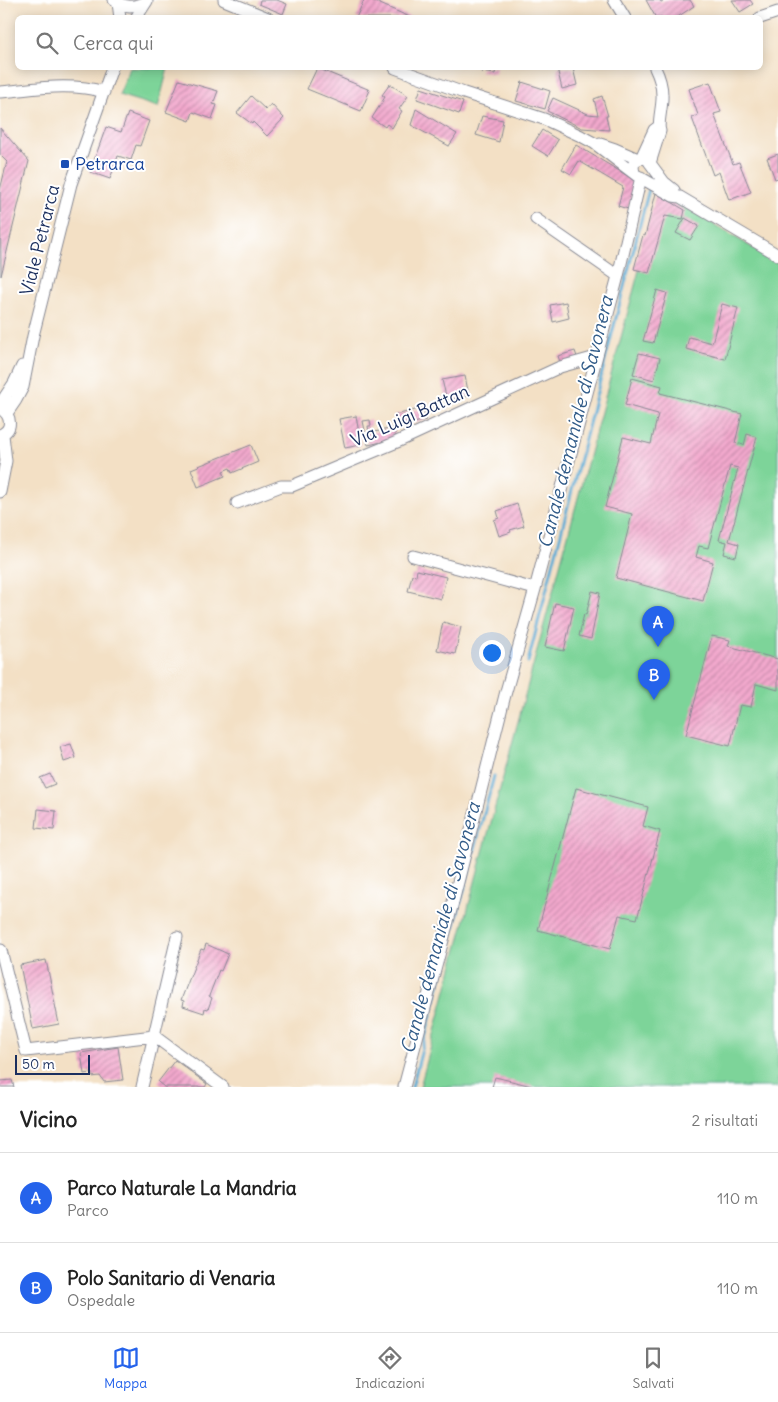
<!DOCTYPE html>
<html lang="it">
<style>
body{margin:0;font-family:Delius,sans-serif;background:#f2f2f2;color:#222}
.scale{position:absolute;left:15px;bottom:12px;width:75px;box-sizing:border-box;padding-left:5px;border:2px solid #1b2f5e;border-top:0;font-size:14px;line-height:18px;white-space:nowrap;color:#1b2f5e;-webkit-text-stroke:4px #fff;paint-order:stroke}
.you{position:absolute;left:491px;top:652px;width:18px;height:18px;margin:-12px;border:4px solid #fff;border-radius:50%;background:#1a73e8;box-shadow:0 0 0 8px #1a73e833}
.badge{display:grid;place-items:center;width:32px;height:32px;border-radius:50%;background:#2563eb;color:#fff;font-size:16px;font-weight:700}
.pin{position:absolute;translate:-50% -41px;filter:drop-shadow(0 1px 2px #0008)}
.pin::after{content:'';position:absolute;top:26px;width:18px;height:15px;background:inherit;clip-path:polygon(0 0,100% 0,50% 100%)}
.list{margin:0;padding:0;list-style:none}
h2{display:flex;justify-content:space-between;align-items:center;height:65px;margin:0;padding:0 20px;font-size:21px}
h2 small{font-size:16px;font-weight:400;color:#767676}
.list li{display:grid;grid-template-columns:32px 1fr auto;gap:15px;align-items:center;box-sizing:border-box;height:90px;padding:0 20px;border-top:1px solid #e0e0e0}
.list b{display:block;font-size:19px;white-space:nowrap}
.list p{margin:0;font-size:16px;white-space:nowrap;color:#767676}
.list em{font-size:16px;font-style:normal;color:#767676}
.icon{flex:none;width:28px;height:28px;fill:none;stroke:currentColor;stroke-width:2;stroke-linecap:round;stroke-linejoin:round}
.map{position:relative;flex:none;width:778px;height:1087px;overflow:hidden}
.search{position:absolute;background:#fff;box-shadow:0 2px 12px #0003;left:15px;right:15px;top:15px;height:55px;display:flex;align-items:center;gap:12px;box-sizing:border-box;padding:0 18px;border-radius:8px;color:#767676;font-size:19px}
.sheet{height:245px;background:#fff}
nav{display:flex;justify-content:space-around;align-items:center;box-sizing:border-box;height:70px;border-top:1px solid #e0e0e0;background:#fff;font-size:14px;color:#767676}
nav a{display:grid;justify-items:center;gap:2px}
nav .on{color:#2563eb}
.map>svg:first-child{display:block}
.park{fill:#7dd499;stroke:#4c827c}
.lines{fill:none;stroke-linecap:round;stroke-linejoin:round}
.stream{stroke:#5bacd6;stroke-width:3}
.building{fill:url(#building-hatch)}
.minor-casing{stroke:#878892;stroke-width:13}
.minor{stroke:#fff;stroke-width:11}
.transit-dot{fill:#1a4fb4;stroke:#fff;stroke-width:2}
.labels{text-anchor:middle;stroke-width:4;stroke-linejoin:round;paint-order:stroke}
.transit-label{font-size:18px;fill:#164399;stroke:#fff;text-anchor:start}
.street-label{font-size:18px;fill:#1b2f5e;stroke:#fff}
.water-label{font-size:19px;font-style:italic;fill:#315b88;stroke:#fff}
</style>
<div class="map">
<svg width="778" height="1087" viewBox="0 0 778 1087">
<defs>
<pattern id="building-hatch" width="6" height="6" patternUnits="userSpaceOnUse" patternTransform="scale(1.25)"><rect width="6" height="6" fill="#f3a9cd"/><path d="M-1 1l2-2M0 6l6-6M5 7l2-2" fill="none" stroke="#c48aaa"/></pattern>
</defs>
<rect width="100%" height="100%" fill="#fff"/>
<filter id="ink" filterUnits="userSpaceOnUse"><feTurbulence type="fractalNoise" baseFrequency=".02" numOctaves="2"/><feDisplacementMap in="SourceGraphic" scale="10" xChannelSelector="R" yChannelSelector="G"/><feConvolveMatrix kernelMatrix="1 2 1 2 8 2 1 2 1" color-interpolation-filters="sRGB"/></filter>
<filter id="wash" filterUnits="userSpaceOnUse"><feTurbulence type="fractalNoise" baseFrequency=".0096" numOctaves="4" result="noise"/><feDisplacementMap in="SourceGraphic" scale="20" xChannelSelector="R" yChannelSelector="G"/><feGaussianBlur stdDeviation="1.12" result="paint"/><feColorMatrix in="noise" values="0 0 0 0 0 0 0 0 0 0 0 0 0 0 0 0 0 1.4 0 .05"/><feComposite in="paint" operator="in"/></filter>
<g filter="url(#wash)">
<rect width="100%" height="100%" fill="#f3e0c5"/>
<path class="park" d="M130,68h38l-10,39 -39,-12z
M660,192l118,71v824h-358z"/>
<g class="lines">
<path class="stream" d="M528,662l121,-473
M412,1087l82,-311"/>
</g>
<g id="blocks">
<path class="building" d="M260,0h17l10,4 -4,10 -24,-10z
M364,0h7l41,18h-56z
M646,0h14l1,2 4,-2h25l4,6 -18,12h-20z
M732,0h18l3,4 -13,8z
M317,68l53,22 -9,21 -54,-22z
M482,68h14l-1,6 -14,-2z
M557,68h16l4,17 -15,4z
M179,80l39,11 -5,13 4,1 -5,14 -19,-7 -3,9 -24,-9z
M522,82l28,9 -5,18 -29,-8z
M710,82l11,30 -7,2 19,50 6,-2 12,30 -22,8 -10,-28 -6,3 -21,-57 6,-3 -9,-26z
M390,84l18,12 -9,13 3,2 -10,17 -5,-4 -2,3 -13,-9 13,-21 -3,-2z
M421,88l42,14 -4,12 -42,-15z
M251,96l15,14 5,-6 13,14 -17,18 -14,-14 -1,2 -15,-11z
M602,96l6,20h-2l3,14 -27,-2 -35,-17 6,-13 35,16 10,1 -4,-16z
M416,109l41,25 -8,12 -38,-21z
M128,113l21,8 -9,25 -4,-1 -5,15 -13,-4 -8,23 -20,-7 16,-45 15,5z
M482,116l21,4 -4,22 -23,-7z
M0,128l29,33 -28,115 -1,-86 7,-28 -7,-7z
M542,130l16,10 -10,16 -16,-10z
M576,145l60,36 -8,28 -10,-3 5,-19 -44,-26 -8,13 -9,-5z
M778,154v24l-3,1 -8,-21z
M656,193l29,17 -2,9 -18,-3 -16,57 -15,-4 9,-34 2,1z
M685,218l14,8 -9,14 -14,-7z
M657,290l10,3 -14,50 -10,-2z
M566,302l3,16 -16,4 -3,-17z
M722,304l16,4 -13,51 -39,-10 3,-12 23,6z
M575,351l3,9 -17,5 -3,-9z
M639,353l21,5 -6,22 -21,-6z
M465,376l4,20 -22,4 -5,-20z
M632,378l30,8 -2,7 82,21 -7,29 9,2 3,-11 10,3 -28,104 10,3 -3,13 -12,-3 3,-12 -8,-2 19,-72 -8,-2 -22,82 -9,-2 -3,11 17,5 -10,39 -87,-23 16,-64 -27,-7 18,-70 28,7 7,-30 -33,-9z
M423,408l3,12 -29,7 -2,-12z
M356,416l5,29 -16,3 -6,-29z
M370,420l1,6h-3l1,7 25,-5 2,11 -28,6 -5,-24z
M251,445l7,17 -26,11 -2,-5 -7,3 2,5 -27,11 -7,-18z
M517,504l7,22 -14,4 1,2 -12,4 -5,-16 5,-2 -2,-7z
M417,570l29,7 -5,22 -33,-8 4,-16 4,1z
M592,591l8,2 -9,46 -12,-3 5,-22 2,1z
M555,603l19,4 -10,44 -19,-4z
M443,622l18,5 -6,27 -18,-4z
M712,636l18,4 -2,6 50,13v31l-22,-6 -5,23 -11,-2 -10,41 -44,-11z
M71,744l5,14 -12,4 -4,-15z
M50,774l5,10 -10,4 -5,-10z
M576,788l72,19 -5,19 17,5 -23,88 -18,-4 -9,34 -72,-19z
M38,809l18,2 -2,19 -18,-2z
M206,944l22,10 -7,17 -2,-1 -10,26 3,2 -4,11 -3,-1 -1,5 -21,-7 1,-5 -3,-1 20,-51 3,1z
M46,960l13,64 -26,5 -13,-64z
M118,1047l5,33 -19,2 -4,-6 -8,1v-4l-8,1 -3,-21z
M175,1060l32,24 -2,3h-41l-6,-5z
M495,1077l37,9v1h-40z
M12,1080l2,7h-14v-6z"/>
</g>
</g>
<g filter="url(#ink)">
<use href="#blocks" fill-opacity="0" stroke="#878892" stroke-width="1"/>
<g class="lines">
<defs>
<path id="minor" d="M114,0c11,9 22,7 33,1
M224,0l44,18
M614,0l11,18
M118,3l2,15
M136,18l11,-17
M760,18l18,-6
M395,68l69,25 80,26 37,17 13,7 42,32 37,21 7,1 98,58
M0,92c35,-3 70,-10 104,0
M600,144l15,5 23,10
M641,158l13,-28 4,-3
M650,163l10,-32c-3,-7 3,-26 2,-36 0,-9 -3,-19 -7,-27
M634,172c-3,-9 3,-16 13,-13l17,23 10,8
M536,219l82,57
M0,404l14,-21 8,-17
M7,413l9,-13 7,-13 10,-51 38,-152 41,-116
M0,435c13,-5 12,-19 1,-26
M0,492l6,-31 -3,-26
M237,503l44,-17h11l105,-44 163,-75 36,-10
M413,556l122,33
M1,950l25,101 128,-15 69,51
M142,1087l35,-150
M404,1087l48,-181 53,-211 30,-106 83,-313 23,-99"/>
</defs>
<use href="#minor" class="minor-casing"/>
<use href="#minor" class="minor"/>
</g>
</g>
<rect class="transit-dot" x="60" y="159" width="10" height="10" rx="2.5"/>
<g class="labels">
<g class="transit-label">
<text x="75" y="170">Petrarca</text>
</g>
<g class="street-label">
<text transform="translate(40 240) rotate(-76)" y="6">Viale Petrarca</text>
<text transform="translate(410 416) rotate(-24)" y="6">Via Luigi Battan</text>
</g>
<g class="water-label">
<text transform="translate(575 422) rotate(-76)" y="7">Canale demaniale di Savonera</text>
<text transform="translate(440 928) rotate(-75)" y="7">Canale demaniale di Savonera</text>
</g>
</g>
</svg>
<div class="scale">50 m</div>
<div class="you"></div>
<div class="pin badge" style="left:658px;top:647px">A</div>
<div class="pin badge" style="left:654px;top:700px">B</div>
<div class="search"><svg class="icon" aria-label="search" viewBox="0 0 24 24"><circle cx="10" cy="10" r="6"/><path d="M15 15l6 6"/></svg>Cerca qui</div>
</div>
<section class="sheet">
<h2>Vicino<small>2 risultati</small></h2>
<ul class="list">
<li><span class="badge">A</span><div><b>Parco Naturale La Mandria</b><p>Parco</p></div><em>110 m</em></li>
<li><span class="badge">B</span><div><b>Polo Sanitario di Venaria</b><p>Ospedale</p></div><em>110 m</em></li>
</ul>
</section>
<nav>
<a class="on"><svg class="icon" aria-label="map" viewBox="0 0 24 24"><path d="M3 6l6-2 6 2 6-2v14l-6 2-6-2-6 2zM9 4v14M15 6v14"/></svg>Mappa</a>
<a><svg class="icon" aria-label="directions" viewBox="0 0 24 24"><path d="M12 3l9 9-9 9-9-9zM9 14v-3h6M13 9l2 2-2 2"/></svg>Indicazioni</a>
<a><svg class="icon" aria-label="saved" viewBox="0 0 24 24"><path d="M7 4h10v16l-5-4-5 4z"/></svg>Salvati</a>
</nav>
